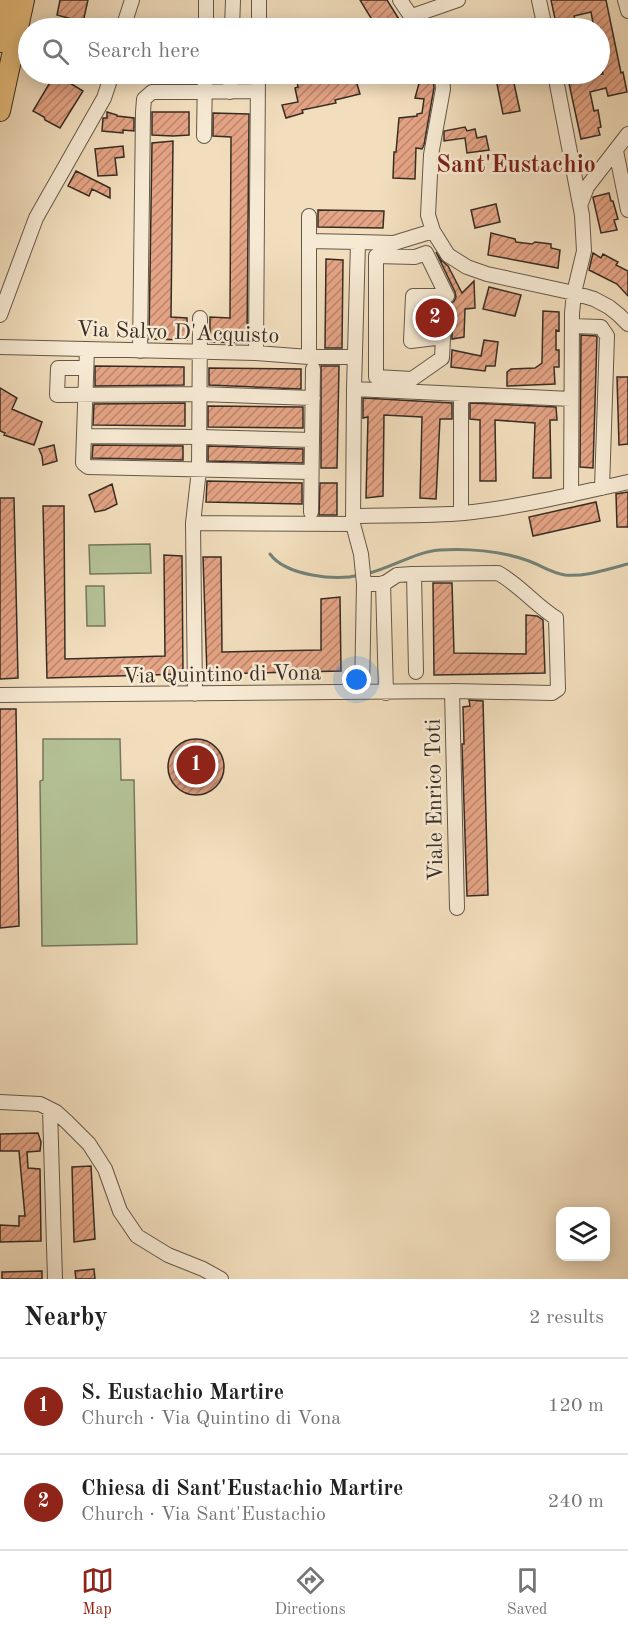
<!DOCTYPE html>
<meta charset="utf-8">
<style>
body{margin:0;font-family:"Old Standard TT",serif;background:#f6f6f6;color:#222}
.controls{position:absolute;right:18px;bottom:18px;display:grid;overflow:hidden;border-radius:12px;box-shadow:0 3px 15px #0003}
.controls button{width:54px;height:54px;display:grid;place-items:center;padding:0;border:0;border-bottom:2px solid #e0e0e0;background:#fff;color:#222;font:30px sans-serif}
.you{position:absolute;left:357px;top:680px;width:21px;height:21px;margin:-15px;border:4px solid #fff;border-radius:50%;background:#1a73e8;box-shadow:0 0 0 9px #1a73e833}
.badge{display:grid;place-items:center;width:39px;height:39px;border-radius:50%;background:#8f2418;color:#fff;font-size:20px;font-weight:700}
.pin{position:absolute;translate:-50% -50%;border:3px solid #fff;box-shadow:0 2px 6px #0006}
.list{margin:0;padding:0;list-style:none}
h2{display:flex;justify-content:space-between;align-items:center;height:78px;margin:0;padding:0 24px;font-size:26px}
h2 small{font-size:20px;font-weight:400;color:#767676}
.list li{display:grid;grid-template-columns:39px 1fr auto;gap:18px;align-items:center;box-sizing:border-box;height:96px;padding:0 24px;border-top:2px solid #e0e0e0}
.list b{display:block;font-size:22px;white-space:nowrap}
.list p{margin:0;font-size:20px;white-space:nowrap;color:#767676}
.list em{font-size:20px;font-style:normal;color:#767676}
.icon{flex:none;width:33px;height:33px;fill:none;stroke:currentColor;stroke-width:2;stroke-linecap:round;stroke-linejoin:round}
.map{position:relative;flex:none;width:628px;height:1279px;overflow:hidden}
.search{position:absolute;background:#fff;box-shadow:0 3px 15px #0003;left:18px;right:18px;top:18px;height:66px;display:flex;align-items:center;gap:15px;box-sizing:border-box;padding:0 21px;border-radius:33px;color:#767676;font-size:22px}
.sheet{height:270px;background:#fff}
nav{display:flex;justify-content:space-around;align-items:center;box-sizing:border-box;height:84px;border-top:2px solid #e0e0e0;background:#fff;font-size:16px;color:#767676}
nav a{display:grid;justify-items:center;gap:3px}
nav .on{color:#8f2418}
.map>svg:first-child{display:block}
.park{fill:#b4c296;stroke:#75775d;stroke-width:1.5}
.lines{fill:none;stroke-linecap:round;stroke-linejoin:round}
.stream{stroke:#738277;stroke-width:3}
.building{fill:url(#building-hatch);stroke:#362c24;stroke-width:1.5}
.minor-casing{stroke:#65584a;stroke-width:16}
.highway-casing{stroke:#362c24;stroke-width:22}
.minor{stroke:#f7ead4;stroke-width:14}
.highway{stroke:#e9bf7e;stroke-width:20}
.labels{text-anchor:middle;stroke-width:5;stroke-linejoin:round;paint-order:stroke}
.street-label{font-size:22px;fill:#362c24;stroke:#f7ead4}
.neighbourhood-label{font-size:24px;font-weight:bold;fill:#7a1f14;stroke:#f7ead4}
</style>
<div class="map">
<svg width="628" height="1279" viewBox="0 0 628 1279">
<defs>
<pattern id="building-hatch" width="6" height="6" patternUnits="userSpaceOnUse" patternTransform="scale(1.5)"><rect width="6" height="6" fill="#e5a485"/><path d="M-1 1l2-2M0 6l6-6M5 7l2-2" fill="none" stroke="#ba866d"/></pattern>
</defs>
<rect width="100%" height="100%" fill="#f2debd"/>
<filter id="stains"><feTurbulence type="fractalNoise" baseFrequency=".00333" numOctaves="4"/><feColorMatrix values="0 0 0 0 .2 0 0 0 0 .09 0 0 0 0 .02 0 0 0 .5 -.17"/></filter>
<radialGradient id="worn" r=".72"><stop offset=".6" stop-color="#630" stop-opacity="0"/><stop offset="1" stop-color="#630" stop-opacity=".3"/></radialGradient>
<path class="park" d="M150,544l1,29 -61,1 -1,-29z
M86,586h18l1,40h-18z
M43,739h77l1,41h13l3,164 -95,2 -2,-165 3,-1z"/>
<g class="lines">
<path class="stream" d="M270,554c16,22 66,27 90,21
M366,574c26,-6 48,-22 74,-24 26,-2 61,1 86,10 13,4 25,13 39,15 21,2 43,-6 63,-11"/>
</g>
<path class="building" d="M60,0h28l-5,22 -26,-7z
M360,0h27l15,24 -7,4h-18z
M551,0h55l15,73 2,-1 4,20 -19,4 -2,-8 -16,4 4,19 4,-1 3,17 -3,1 2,7 -19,4 -14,-65h36l-3,-18v-28h-6l-3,-16 -17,4 3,12h-20z
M55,74l28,17 -23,37 -15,-8 -1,-3 -11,-6z
M296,74h45l2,4 11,-4 6,20 -25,6 1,3 -34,7 1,3 -17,5 -4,-13 16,-3 -3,-14 3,-1z
M495,74h17l8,37 -17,3z
M421,76l12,2 1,10 -10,57 -2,4 -6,-1 -1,31 -22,-1 1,-26h2l3,-34 18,-2v-2l5,-1 2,-14 -9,-1z
M107,112l10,3v1l17,2v13l-11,-1v3l-21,-2 1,-13h4z
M152,112h37v23l-16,1 -21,-1z
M213,113l36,1 -2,229 -37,-1v-25l20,1 1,-181 -18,-1z
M465,127l2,4 8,-2 2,9 9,-2 3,14 -22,3 -2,-15 -21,3v-10z
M173,141l-2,176 16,1v22l-38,-1 3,-196z
M123,146l1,11 -9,1 2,17 -19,1 -3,-27z
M76,171l34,17v10l-18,-9 -3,7 -21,-10z
M609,193l2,8h2l5,18 -4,1 3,10 -16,3 -8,-35v-1z
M496,204l4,18 -25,6 -4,-18z
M318,210l66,1 -1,17 -65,-1z
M491,233l24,6 1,3 16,2 3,-2 16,2v4l9,2 -2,18 -70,-13z
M436,252l5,8 7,6 14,27 12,-12 1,27 -10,1 -1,28 -12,2v-7l-9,-4 -21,3v-26h26l6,-4 2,-4 -1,-5z
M593,253l8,5 2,-4 15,8 -2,3 12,6v25l-11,-12 -28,-14z
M326,259l17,1 -1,88h-17z
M489,287l32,8 -6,21 -32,-7z
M543,311l16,1v19l-3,-1v20h3v17h-5l1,17 -48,2v-14l4,-3 24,-1 7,-5z
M581,335l15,1 1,1 -4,131 -13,-1z
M484,340l14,2 -3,24h-9l-1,5 -34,-4 1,-17 29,6z
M95,366l89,1v18l-89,1z
M321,366h18l-2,102h-16z
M209,368l92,1v20l-92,-4z
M617,377h11v67l-9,1z
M0,388l17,10 -5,11 30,13 -8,23 -30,-10 1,-2 -5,-2z
M363,398l89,5v16h-12l-4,80 -16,-1 2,-81 -38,-2 -1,81 -17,2 2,-81 -5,1z
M185,403v23l-92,-1 1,-21z
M470,403l86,4 1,13h-7l1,58h-18l2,-55 -40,-3 1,61h-16v-61l-10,-1z
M208,406l95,1v21l-95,-1z
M54,445l3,16 -14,4 -1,-9 -3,-7z
M93,445l90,1v14l-91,-2z
M208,446l95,3v14l-95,-2z
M207,481l95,2v21l-96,-2z
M320,483h17v32h-18z
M112,484l5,20 -12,6 -10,2 -6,-17z
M628,492v35h-11l-1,-33z
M0,498h14l4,180 -18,1z
M596,502l4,19 -67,15 -4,-19z
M43,506h21l1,153 100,-3 -1,-101 18,1 1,118 -136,4z
M203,557h18l1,95 99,-2v-51l19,-2 1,74 -134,3z
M433,583h19l2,70 72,1v-39l11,1 6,4 2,53 -111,2z
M469,700l14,1 5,194 -21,1 -5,-152h2l-1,-37 7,-1z
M0,709h16l3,217 -19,2z
M168 767a28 28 0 1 1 56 0a28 28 0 1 1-56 0Z
M38,1133l3,9 -1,9 -13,1 1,16 12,1 1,72 -41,1v-17l19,1v-10h6l-6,-65h-19v-17z
M91,1166l4,73 -21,3 -2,-75z
M94,1269l1,10h-19l-1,-8z
M42,1271v8h-40v-7z"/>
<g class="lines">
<defs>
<path id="minor" d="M400,0l19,28
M539,0l6,28
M625,0l3,11
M412,16l46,-16
M123,28l9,-28
M206,28v-28
M232,28l1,-28
M259,28v-28
M442,74l1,15 -12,66 -3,60 5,16 15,24 19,12 20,7 87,19 20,6 15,8 10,8 9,9
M555,74l27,141 2,36 -10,42 -2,20 -1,182
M230,92l1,-18
M204,136l1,-62
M616,151l12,59
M581,203l6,-16 41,-53
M309,241l49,1
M426,253l21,43h-34l-2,45 32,-4 -1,21 -30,21 -36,-2v-121l39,1z
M0,315l36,-97 68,-120 8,-24
M200,318l-1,152 -6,53 160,1
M572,326l29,1 6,9 -5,152
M0,347l256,6 53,4h46
M87,349l-4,114 5,4 223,5
M140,351l3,-239 1,-13 8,-7 106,-1
M256,353l2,-279
M309,357v-141
M86,368h-28l-1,27 143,-1 113,4
M354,389l217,10
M84,436l115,1 113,3
M311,512l2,-143
M461,513v-113h1
M353,516c37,-1 75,0 111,-3 56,-6 110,-19 164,-31
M193,523l2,171
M414,574l2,98
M383,583l3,110
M452,691l5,217
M362,692l2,-108 -3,-30 -8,-30 1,-135 4,-147 36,1 39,-12
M0,695l452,-4 100,2 6,-4 -2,-71c-21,-13 -36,-33 -58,-45l-86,1 -15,1 -12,8 -5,1h-16
M0,1102l40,2 16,8 11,10 22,22 16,25 15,42 17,25 31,19 35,14 18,10
M50,1109l5,170"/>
<path id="highway" d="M0,42l9,-42
M0,111l24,-111"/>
</defs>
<use href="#minor" class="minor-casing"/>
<use href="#highway" class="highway-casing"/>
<use href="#minor" class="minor"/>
<use href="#highway" class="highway"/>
</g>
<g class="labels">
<g class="street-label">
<text transform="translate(178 331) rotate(2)" y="8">Via Salvo D'Acquisto</text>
<text transform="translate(222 673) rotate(-1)" y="8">Via Quintino di Vona</text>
<text transform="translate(433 800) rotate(-91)" y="8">Viale Enrico Toti</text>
</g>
<g class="neighbourhood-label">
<text x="516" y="172">Sant'Eustachio</text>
</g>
</g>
<rect width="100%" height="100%" filter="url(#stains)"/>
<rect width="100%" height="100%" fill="url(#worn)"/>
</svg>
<div class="controls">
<button><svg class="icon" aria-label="layers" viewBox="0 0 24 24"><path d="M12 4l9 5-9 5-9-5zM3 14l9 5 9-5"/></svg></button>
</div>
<div class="you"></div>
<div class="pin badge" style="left:196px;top:765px">1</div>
<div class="pin badge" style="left:435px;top:318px">2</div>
<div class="search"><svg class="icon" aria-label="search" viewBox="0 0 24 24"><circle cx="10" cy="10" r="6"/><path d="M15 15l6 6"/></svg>Search here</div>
</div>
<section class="sheet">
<h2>Nearby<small>2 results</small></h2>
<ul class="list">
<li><span class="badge">1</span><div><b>S. Eustachio Martire</b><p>Church · Via Quintino di Vona</p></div><em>120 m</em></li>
<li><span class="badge">2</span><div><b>Chiesa di Sant'Eustachio Martire</b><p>Church · Via Sant'Eustachio</p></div><em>240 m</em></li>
</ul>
</section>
<nav>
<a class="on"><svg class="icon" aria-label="map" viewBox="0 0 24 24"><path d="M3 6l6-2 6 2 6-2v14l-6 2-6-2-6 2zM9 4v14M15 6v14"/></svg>Map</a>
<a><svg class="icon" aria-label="directions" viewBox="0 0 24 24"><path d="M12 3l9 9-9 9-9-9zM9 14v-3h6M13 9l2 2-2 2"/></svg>Directions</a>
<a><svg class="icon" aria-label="saved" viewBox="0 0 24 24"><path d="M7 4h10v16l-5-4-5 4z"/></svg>Saved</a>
</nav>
